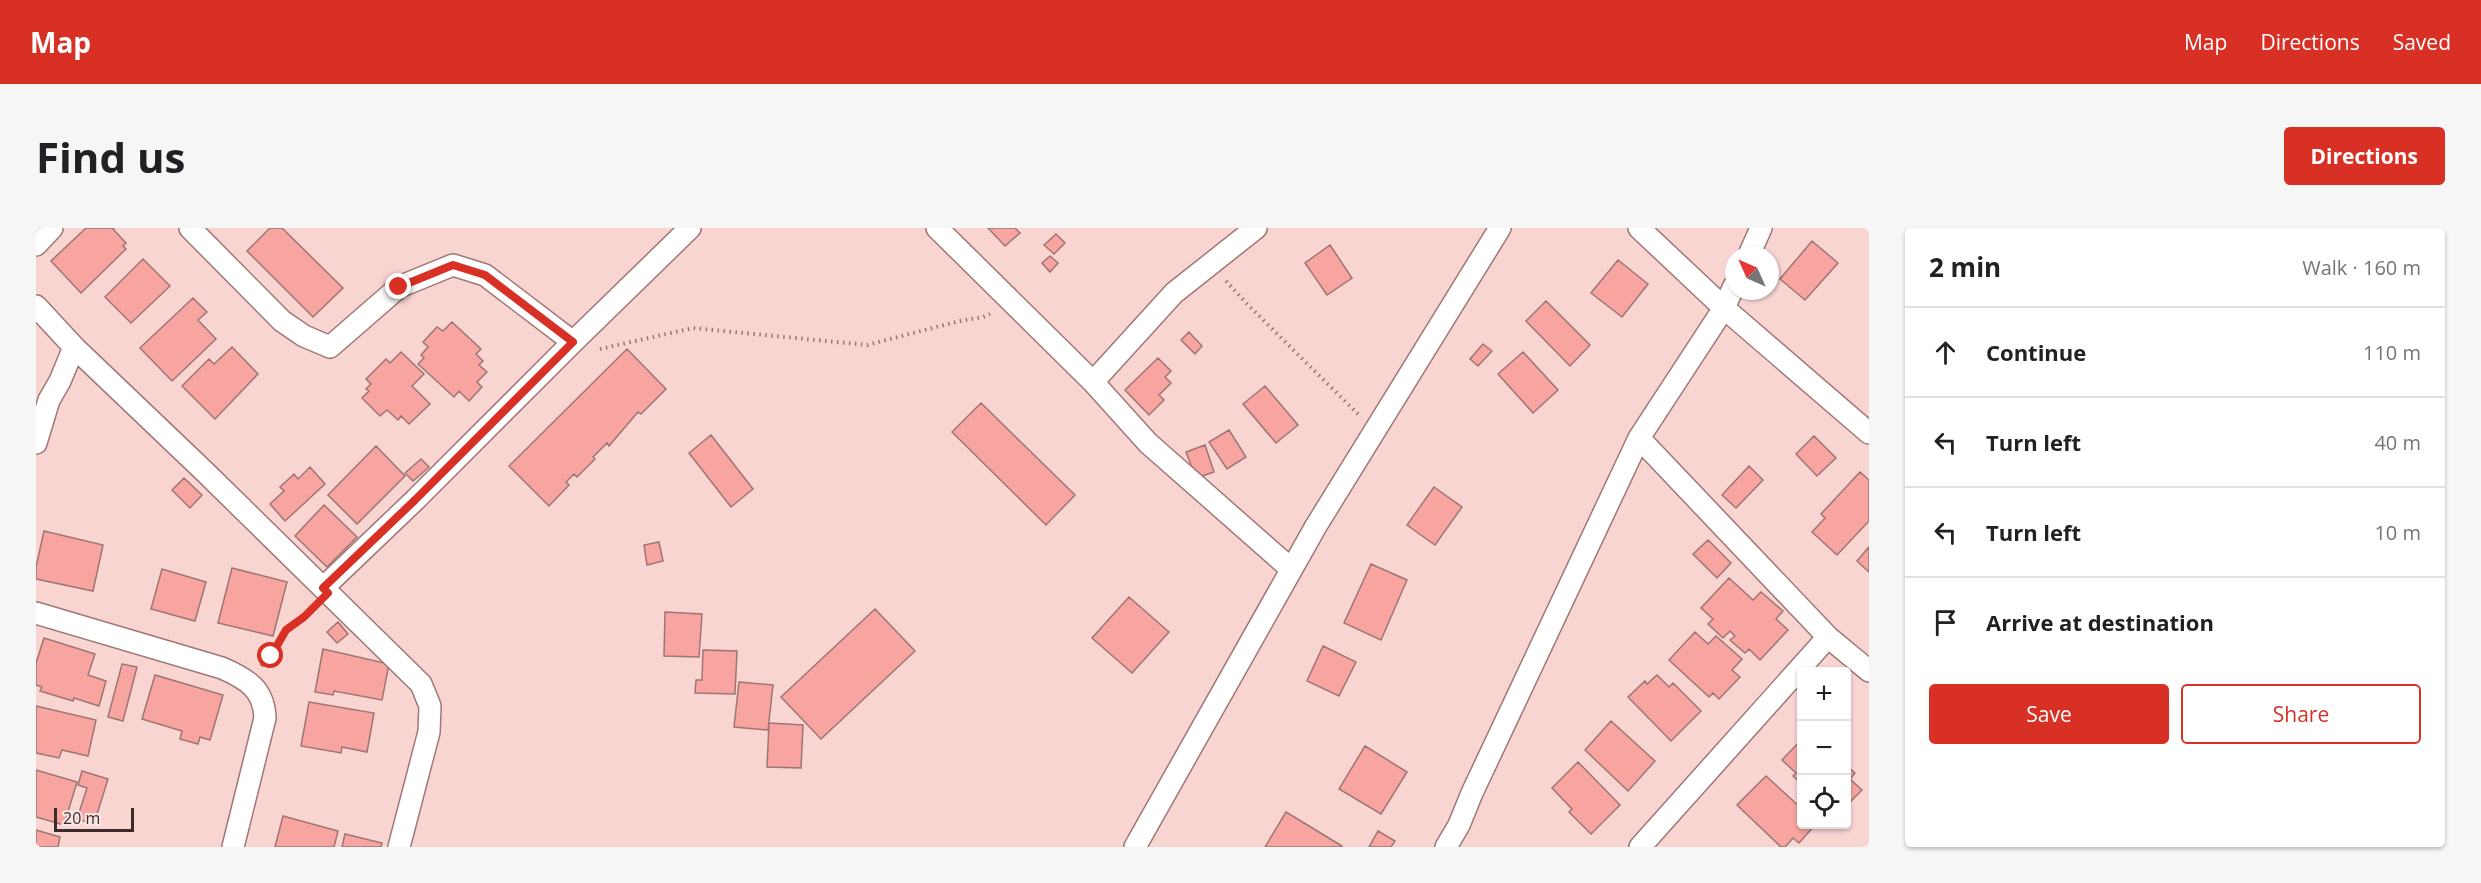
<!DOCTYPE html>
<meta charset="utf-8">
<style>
body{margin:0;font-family:"Open Sans",sans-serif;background:#f6f6f6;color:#202124}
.controls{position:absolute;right:18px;bottom:18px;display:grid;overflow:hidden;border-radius:6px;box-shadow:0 2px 4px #0004}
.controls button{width:54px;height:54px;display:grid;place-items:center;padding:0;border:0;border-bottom:2px solid #e0e0e0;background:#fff;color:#202124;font:30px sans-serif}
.compass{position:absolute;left:1689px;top:18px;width:54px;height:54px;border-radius:50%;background:#fff;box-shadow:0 2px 4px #0004;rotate:315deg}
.scale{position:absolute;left:18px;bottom:15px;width:80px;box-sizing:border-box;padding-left:6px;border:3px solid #3c2b2a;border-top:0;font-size:16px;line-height:21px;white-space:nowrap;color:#3c2b2a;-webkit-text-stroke:4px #fae7e6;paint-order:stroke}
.stop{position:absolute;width:18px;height:18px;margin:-14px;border:4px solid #d93025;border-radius:50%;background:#fff}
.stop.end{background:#d93025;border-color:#fff;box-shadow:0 2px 6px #0008}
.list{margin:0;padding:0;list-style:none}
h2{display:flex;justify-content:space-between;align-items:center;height:78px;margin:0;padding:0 24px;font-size:26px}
h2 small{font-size:20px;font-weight:400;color:#757577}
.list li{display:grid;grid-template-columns:39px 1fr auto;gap:18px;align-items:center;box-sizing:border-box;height:90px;padding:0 24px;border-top:2px solid #e0e0e0}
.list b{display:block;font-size:22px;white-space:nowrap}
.list em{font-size:20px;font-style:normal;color:#757577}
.actions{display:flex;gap:12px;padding:18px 24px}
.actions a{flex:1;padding:14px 0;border:2px solid #d93025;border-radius:6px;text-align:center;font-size:21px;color:#d93025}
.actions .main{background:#d93025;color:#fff}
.icon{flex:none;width:33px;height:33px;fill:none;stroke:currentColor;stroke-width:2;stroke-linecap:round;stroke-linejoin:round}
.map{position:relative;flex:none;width:1833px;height:619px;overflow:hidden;border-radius:6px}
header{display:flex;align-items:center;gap:36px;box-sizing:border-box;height:84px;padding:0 30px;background:#d93025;color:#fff}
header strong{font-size:28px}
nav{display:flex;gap:33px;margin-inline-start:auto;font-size:21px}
.intro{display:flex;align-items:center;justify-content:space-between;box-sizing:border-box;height:144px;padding:0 36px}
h1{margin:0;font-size:42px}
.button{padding:15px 27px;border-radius:6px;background:#d93025;color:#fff;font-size:21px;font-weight:700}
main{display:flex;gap:36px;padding:0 36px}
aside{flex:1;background:#fff;border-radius:6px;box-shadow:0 2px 4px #0004}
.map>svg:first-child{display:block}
.building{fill:#f8a4a0;stroke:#9e7573;stroke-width:1.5}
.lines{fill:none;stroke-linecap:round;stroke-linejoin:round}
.minor-casing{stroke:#a07775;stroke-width:24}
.path{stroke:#927877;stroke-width:4;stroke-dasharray:1.5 4.5;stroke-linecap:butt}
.minor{stroke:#fff;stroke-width:21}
.route{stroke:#d93025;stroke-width:8}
</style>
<header>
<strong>Map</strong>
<nav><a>Map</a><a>Directions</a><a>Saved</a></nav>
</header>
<div class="intro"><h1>Find us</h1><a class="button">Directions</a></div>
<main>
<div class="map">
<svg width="1833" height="619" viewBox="0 0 1833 619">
<rect width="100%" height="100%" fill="#f9d5d2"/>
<path class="building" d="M50,0h28l-1,1 13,14 -3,3 3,3 -45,44 -30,-32z
M234,0h12l61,60 -30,29 -66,-66z
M952,0h27l5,5 -15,13z
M1020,6l9,9 -11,11 -10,-9z
M1776,13l26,22 -33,37 -25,-21z
M1294,17l22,33 -25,17 -22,-32z
M1014,28l8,7 -8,9 -8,-9z
M107,31l27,27 -39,37 -26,-26z
M1582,32l30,24 -26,33 -31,-24z
M157,70l14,14 -9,8 18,19 -44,42 -32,-33z
M1510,73l44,44 -20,21 -44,-45z
M416,94l29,27 -5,5 7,7 -4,4 8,7 -10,10 5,5 -13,14 -10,-10 -5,6 -36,-33 6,-6 -3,-3 7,-8 -5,-5 14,-15 6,4z
M1153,104l13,14 -7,8 -14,-14z
M1447,116l9,7 -14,15 -8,-7z
M196,119l26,27 -43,45 -33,-33 27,-27 5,5z
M591,121l39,40 -25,25 -3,-2 -29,34 -2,-3 -14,14 2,2 -18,18 -3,-3 -8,8 3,3 -20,21 -40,-40z
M365,124l23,22 -12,12 18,18 -21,20 -8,-8 -3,4 -11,-10 -7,6 -18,-18 7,-7 -3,-2 5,-5 -5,-5 20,-20 4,4z
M1487,124l35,38 -25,23 -35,-39z
M1122,130l13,13 -6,6 6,6 -12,12 5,5 -15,15 -24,-25z
M1229,158l33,39 -22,18 -33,-39z
M945,175l94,92 -29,30 -94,-93z
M1193,202l17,27 -19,12 -18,-27z
M675,207l42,54 -22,18 -42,-54z
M1778,208l22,22 -19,18 -21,-22z
M1169,217l9,27 -18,6 -10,-26z
M340,218l29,30 -48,48 -29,-29z
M385,231l8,8 -16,14 -8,-8z
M1713,238l14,14 -27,28 -14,-13z
M274,239l15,17 -40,37 -15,-17 14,-13 -4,-4 14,-13 4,5z
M1824,244l9,8v41l-32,34 -25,-23 13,-14 -4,-4z
M148,250l18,17 -12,13 -18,-18z
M1398,259l28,20 -27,38 -28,-20z
M288,277l33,32 -30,30 -32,-31z
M8,303l59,14 -10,46 -57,-12v-12z
M1672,312l23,23 -14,15 -24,-24z
M623,314l4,19 -16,4 -3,-20z
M1833,319v25l-12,-11z
M1335,336l36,16 -26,60 -37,-17z
M196,340l55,14 -14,54 -55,-13z
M126,341l44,13 -11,39 -44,-12z
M1693,350l24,22 8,-8 22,19 -7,8 12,11 -28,30 -11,-11 -4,4 -15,-13 5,-4 -5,-5 -7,7 -15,-14 5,-5 -12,-11z
M1093,369l40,35 -37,41 -40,-35z
M839,381l40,42 -94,88 -40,-42z
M629,384l37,2 -3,43 -35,-1z
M302,394l10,12 -11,9 -10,-11z
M1659,404l13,12 8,-8 26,23 -10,11 8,7 -21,22 -6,-6 -4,4 -40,-37z
M8,410l51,16 -7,21 18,6 -7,25 -25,-8 -1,3 -33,-10 2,-4 -6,-2v-22z
M1287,418l33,16 -17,34 -32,-15z
M287,421l66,15 -7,36 -48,-9 -1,4 -18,-3z
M667,422l34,1 -2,43 -40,-1 1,-13h6z
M86,436l15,3 -14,54 -15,-4z
M119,447l68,20 -13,45 -10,-3 -2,7 -18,-5 2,-8 -40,-12z
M1621,447l12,12 4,-4 28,28 -30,30 -43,-44 17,-16 2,3z
M703,454l34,3 -5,45 -34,-3z
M273,474l65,11 -7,39 -25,-5 -1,6 -40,-7z
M0,478l60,14 -8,36 -26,-6 -3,8 -23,-5z
M1575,493l44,40 -27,30 -43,-41z
M733,495l34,2 -2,43 -34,-1z
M1766,511v45l-9,-8 3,-3 -14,-13z
M1329,518l42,26 -26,42 -42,-25z
M1542,534l42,43 -29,29 -22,-22 3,-3 -20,-21z
M1810,537l9,8 -5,6 12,11 -16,16z
M0,542l41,12 -13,43 -28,-8z
M46,543l26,8 -14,45 -17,-5 10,-31 -9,-3z
M1730,548l36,33v15h14l-17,19 -6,-5 -8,9h-4l-44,-42z
M1250,584l56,34v1h-77z
M247,588l55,15 -4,16h-59z
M0,602l24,7 -2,10h-22z
M1342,603l17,10 -4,6h-22z
M309,606l37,9 -1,4h-39z"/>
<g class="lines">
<defs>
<path id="minor" d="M154,0l92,93 22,15 26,11 69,-60 54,-22 32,10 88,67
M901,0l156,154 55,61 143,126
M1603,0l85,80 145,125
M0,17l16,-17
M1713,27l12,-27
M0,78l38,41 131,125 216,212 9,22 -1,26 -30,115
M1057,154l81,-89 82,-65
M1603,210l189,199 41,34
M0,215l13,-43 11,-19 14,-34
M287,360l92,-88 158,-158 117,-114
M0,385l186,55c25,11 42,21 43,50l-32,129
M1099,619l181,-321 184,-298
M1410,619l13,-22 13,-32 167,-355 85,-130 10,-22
M1604,619l188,-210"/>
</defs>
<use href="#minor" class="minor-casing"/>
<path class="path" d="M1190,53l22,24 110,109
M564,121l93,-21 174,17 93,-24 23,-4 7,-3
M225,438l17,-20 8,-16 25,-20"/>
<use href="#minor" class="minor"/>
</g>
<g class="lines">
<path class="route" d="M235,428l15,-26 18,-13 24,-24 -5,-5 92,-88 158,-158 -88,-67 -32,-10 -54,22"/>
</g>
</svg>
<div class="controls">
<button>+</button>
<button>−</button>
<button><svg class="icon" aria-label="locate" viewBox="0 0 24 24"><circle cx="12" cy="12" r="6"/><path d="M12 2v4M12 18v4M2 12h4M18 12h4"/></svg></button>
</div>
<svg class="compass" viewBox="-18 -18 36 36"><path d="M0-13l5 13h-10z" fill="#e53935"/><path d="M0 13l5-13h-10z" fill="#757577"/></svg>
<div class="scale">20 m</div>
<div class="stop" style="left:235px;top:428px"></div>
<div class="stop end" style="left:363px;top:59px"></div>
</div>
<aside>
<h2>2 min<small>Walk · 160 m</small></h2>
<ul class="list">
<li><svg class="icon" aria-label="ahead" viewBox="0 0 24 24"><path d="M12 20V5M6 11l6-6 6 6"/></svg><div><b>Continue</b></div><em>110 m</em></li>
<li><svg class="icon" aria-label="left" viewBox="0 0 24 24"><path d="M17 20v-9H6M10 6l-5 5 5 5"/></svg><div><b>Turn left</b></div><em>40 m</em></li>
<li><svg class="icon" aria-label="left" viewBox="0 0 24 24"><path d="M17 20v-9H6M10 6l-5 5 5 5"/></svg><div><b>Turn left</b></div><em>10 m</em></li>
<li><svg class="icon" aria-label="arrive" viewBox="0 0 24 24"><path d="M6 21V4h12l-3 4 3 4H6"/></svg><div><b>Arrive at destination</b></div></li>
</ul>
<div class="actions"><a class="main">Save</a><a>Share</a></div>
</aside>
</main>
